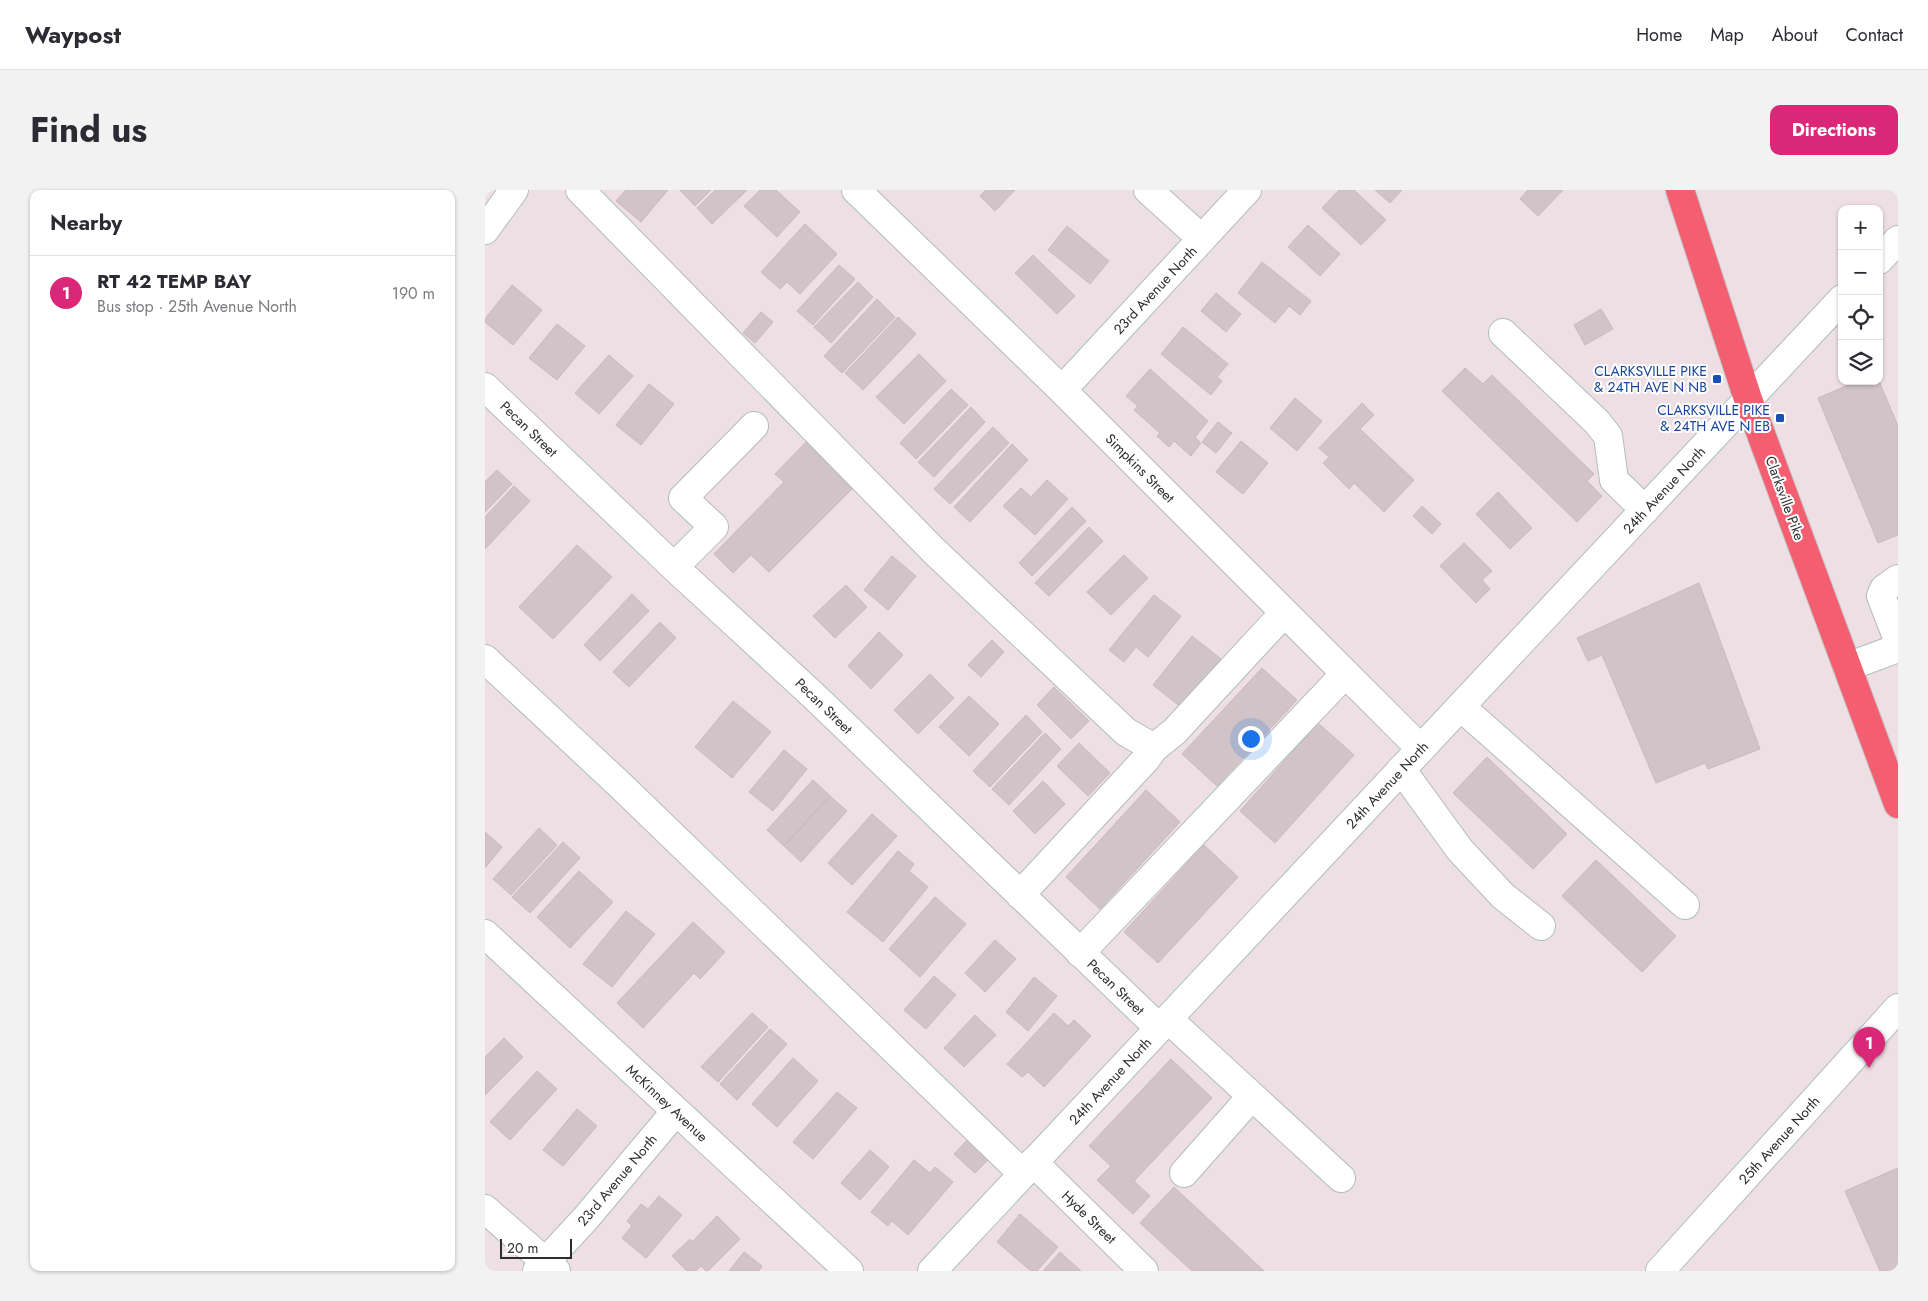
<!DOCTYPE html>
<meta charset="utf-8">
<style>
body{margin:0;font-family:Jost,sans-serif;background:#f2f2f3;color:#2b2b33}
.controls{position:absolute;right:15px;top:15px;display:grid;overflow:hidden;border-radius:10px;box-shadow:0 1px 4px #0004}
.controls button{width:45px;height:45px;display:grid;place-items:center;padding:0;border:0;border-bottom:1px solid #e1e1e2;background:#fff;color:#2b2b33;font:25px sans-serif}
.scale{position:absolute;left:15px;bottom:12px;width:72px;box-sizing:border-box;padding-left:5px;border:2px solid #2d2d2d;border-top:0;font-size:14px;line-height:18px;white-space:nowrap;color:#2d2d2d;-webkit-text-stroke:4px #fff;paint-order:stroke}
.you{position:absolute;left:765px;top:548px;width:18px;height:18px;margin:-12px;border:4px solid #fff;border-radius:50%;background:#1a73e8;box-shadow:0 0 0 8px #1a73e833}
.badge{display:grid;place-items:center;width:32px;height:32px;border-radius:50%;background:#db2777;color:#fff;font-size:16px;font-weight:700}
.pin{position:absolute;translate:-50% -41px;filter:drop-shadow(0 1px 2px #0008)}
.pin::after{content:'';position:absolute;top:26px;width:18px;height:15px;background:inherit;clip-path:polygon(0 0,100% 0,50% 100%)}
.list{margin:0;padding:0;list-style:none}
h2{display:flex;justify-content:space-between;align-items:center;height:65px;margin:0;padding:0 20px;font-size:21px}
h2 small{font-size:16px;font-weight:400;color:#7c7c81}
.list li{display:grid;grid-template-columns:32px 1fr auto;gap:15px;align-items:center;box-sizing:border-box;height:75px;padding:0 20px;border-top:1px solid #e1e1e2}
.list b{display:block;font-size:19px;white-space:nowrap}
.list p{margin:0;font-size:16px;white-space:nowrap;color:#7c7c81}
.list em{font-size:16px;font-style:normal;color:#7c7c81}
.icon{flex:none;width:28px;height:28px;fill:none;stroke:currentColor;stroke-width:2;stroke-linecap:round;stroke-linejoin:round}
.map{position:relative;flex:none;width:1413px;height:1081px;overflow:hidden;border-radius:10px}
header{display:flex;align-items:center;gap:30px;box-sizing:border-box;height:70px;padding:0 25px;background:#fff;border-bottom:1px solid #e1e1e2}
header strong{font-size:24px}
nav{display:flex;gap:28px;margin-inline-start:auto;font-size:18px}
.intro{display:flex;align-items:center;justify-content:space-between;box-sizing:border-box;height:120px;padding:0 30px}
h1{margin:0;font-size:35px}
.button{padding:12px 22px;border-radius:10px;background:#db2777;color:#fff;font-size:18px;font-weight:700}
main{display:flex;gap:30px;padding:0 30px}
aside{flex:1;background:#fff;border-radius:10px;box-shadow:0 1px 4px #0004}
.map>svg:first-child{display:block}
.building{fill:#d1c3c7;stroke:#cab8bd}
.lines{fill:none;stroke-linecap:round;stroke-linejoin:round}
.minor-casing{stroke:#afbdbc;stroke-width:30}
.major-casing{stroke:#c4c4c4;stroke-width:30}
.minor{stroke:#fff;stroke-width:28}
.major{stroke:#f45e71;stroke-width:28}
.transit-dot{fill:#1a4fb4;stroke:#fff;stroke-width:2}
.labels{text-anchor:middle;stroke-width:4;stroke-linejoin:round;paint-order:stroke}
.street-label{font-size:14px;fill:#2d2d2d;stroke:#fff}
.transit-label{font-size:14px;fill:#164399;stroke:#fff;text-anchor:end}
</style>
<header>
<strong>Waypost</strong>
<nav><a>Home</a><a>Map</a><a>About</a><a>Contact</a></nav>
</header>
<div class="intro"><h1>Find us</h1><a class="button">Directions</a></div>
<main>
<aside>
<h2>Nearby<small></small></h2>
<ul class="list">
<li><span class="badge">1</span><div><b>RT 42 TEMP BAY</b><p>Bus stop · 25th Avenue North</p></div><em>190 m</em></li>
</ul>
</aside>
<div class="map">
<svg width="1413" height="1081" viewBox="0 0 1413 1081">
<rect width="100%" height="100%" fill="#eedfe4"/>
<path class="building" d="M141,0h42l-27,32 -25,-21z
M195,0h31l-16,16z
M230,0h32l-35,34 -15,-16z
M275,0h16l24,22 -23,25 -33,-31z
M501,0h29l-20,21 -15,-15z
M854,0h15l32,30 -25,25 -39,-37z
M890,0h27l-12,13z
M1043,0h35l-25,26 -18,-17z
M320,34l32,30 -37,40 -13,-12 -7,7 -19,-17z
M823,35l32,29 -20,22 -32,-29z
M582,36l42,35 -19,23 -42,-34z
M548,65l42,41 -18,18 -42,-41z
M777,72l49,39 -11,14 -11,-9 -14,17 -37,-30z
M354,75l16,14 -42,46 -16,-14z
M373,92l15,15 -42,46 -17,-16z
M27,95l30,25 -29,35 -28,-23v-3z
M731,103l25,21 -15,18 -25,-21z
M392,109l18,18 -53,56 -18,-17z
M1116,119l12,20 -28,16 -11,-20z
M276,122l12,10 -18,21 -12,-10z
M413,127l18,17 -53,56 -18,-17z
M72,134l28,22 -28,34 -28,-22z
M698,137l45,37 -11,13 5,4 -11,14 -50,-41z
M434,164l27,27 -42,43 -28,-27z
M124,165l24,21 -34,38 -24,-21z
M980,178l18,16 9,-9 102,99 -7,7 15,15 -25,26 -135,-131z
M665,179l58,52 -13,16 6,6 -10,13 -17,-15 -5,6 -12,-11 3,-3 -26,-23 4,-4 -12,-10z
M1373,191h21l19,45v109l-20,8 -60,-145z
M164,194l25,20 -33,41 -25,-20z
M466,199l17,16 -52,54 -16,-16z
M810,208l27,23 -25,30 -27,-23z
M877,213l12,12 -14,14 54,51 -30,32 -30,-29 -5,6 -26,-26 6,-6 -10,-9z
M486,217l14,15 -51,55 -16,-15z
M733,232l14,11 -16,20 -14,-11z
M508,237l16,16 -59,61 -16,-15z
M325,248l47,46 -88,88 -18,-17 -18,18 -19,-19 70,-72 -9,-8z
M756,251l27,22 -25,31 -27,-22z
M527,254l16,16 -58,62 -16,-15z
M12,280l15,14 -27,28v-30z
M562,290l21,19 -33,36 -32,-29 18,-18 10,9z
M29,296l16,15 -45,48v-32z
M1013,302l34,36 -22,21 -34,-35z
M937,316l19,18 -9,10 -19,-18z
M587,317l14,14 -54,55 -13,-13z
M604,337l14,14 -54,55 -14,-13z
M979,353l28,28 -10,9 8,9 -14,14 -36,-37z
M92,355l35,32 -59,62 -34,-32z
M639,365l24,23 -37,37 -24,-23z
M407,366l24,20 -28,34 -24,-20z
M1214,393l61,166 -52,20 -3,-6 -49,20 -54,-128 -14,6 -11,-23z
M361,395l21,22 -32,31 -22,-22z
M147,404l17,17 -49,50 -16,-16z
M669,405l27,21 -33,41 -12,-10 -12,15 -15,-12z
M175,432l16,16 -47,49 -16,-15z
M394,442l24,23 -32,34 -23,-23z
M707,446l29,23 -39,49 -29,-23z
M507,450l12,12 -23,25 -13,-12z
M777,478l35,32 -80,86 -35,-32z
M445,484l24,24 -36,36 -24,-24z
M569,497l35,34 -18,18 -34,-34z
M484,506l30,28 -30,32 -30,-29z
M248,511l38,31 -39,46 -37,-31z
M541,525l16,17 -52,55 -17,-16z
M833,533l36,32 -79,88 -35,-32z
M560,543l16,16 -52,56 -17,-16z
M594,553l31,30 -22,23 -31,-30z
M299,560l23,19 -34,42 -24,-19z
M1002,567l80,77 -34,35 -80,-76z
M328,590l17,16 -46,50 -17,-16z
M558,591l22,23 -30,30 -22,-23z
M661,600l34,32 -80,87 -34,-32z
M345,606l17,15 -46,51 -17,-16z
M387,624l25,22 -45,49 -24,-22z
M54,638l18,17 -46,50 -18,-16z
M0,642l17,15 -17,21z
M78,652l17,16 -50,55 -18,-16z
M719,655l34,32 -80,86 -34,-31z
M413,661l16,13 -5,7 19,16 -45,55 -36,-30z
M1111,670l80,76 -34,36 -80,-76z
M94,681l34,31 -43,46 -33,-31z
M450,707l31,27 -46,53 -31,-28z
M141,721l29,23 -43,53 -29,-23z
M208,732l32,30 -25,27 -6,-6 -51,55 -26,-25z
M510,750l21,19 -31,33 -20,-19z
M449,786l22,19 -30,34 -22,-19z
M549,787l23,19 -29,35 -22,-19z
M267,823l16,14 -50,55 -17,-15z
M569,823l14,13 6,-6 17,16 -47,51 -16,-15 -6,5 -15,-13z
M490,825l21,20 -32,32 -20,-19z
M285,839l17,15 -50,56 -17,-16z
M19,848l19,19 -38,38v-38z
M308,868l25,23 -41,46 -25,-23z
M686,869l41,39 -78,83 16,15 -17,18 -36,-34 14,-14 -22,-20z
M52,881l20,18 -47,51 -20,-18z
M352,902l20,16 -44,51 -20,-17z
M92,919l20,17 -34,40 -20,-16z
M486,946l21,20 -17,17 -21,-19z
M385,960l19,17 -29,33 -19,-17z
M429,970l16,13 5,-6 18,15 -45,53 -16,-14 -4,5 -17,-14z
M1413,978v103h-18l-35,-80z
M689,997l90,84h-72l-52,-48z
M174,1006l23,19 -36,43 -24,-20 10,-12 -5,-5 14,-17 7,5z
M535,1024l38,33 -21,24h-6l-34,-29z
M232,1026l23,23 -32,32h-2l-5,-5 -5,5h-9l-15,-15 18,-17 2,3z
M259,1062l18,14 -3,5h-30z
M575,1062l21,19h-38z"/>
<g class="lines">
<defs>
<path id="minor" d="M95,0l354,361 192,181 28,16 21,-17 109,-118
M371,0l206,200 359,359
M663,0l54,49
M0,40l29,-40
M1394,70l19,-20
M1018,143l94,89 11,14 6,44 31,30
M0,197l189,180 142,131 343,330
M577,200l185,-200
M189,377l40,-40 -31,-29 71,-72
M1413,389l-14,10 -3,7 17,44
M0,469l134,125 404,390
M1362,477l51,-19
M976,517l224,198
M916,579l59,81 43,46 38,30
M535,705l126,-136 8,-11
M0,744l364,337
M595,763l265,-279
M683,829l173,159
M548,972l111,109
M699,983l68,-77
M0,1019l71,62
M52,1081l49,-53 90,-107
M447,1081l910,-972
M1175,1081l238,-263"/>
<path id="major" d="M1195,0l68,209 150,405"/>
</defs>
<use href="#minor" class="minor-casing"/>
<use href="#major" class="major-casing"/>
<use href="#minor" class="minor"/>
<use href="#major" class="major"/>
</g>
<g class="transit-dot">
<rect x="1227" y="184" width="10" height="10" rx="2.5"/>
<rect x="1290" y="223" width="10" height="10" rx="2.5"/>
</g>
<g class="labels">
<g class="street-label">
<text transform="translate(670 100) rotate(-47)" y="5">23rd Avenue North</text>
<text transform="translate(44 239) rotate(44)" y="5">Pecan Street</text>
<text transform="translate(655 278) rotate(45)" y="5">Simpkins Street</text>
<text transform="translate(1179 300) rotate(-47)" y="5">24th Avenue North</text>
<text transform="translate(1300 308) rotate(70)" y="5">Clarksville Pike</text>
<text transform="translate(339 516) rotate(44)" y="5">Pecan Street</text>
<text transform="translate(902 595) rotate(-47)" y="5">24th Avenue North</text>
<text transform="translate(631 797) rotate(44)" y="5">Pecan Street</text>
<text transform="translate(625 891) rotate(-47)" y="5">24th Avenue North</text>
<text transform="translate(182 913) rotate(43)" y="5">McKinney Avenue</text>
<text transform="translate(1294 950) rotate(-48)" y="5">25th Avenue North</text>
<text transform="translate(132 990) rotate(-50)" y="5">23rd Avenue North</text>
<text transform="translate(604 1027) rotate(44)" y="5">Hyde Street</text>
</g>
<g class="transit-label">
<text x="1222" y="186">CLARKSVILLE PIKE<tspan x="1222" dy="16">&amp; 24TH AVE N NB</tspan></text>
<text x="1285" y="225">CLARKSVILLE PIKE<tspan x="1285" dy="16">&amp; 24TH AVE N EB</tspan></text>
</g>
</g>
</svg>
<div class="controls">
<button>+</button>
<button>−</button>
<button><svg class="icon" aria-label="locate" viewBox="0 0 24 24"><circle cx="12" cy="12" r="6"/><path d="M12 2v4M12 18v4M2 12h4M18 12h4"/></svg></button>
<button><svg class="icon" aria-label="layers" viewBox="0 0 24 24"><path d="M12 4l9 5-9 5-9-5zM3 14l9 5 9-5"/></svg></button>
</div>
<div class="scale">20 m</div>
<div class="you"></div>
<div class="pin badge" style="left:1384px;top:878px">1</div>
</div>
</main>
